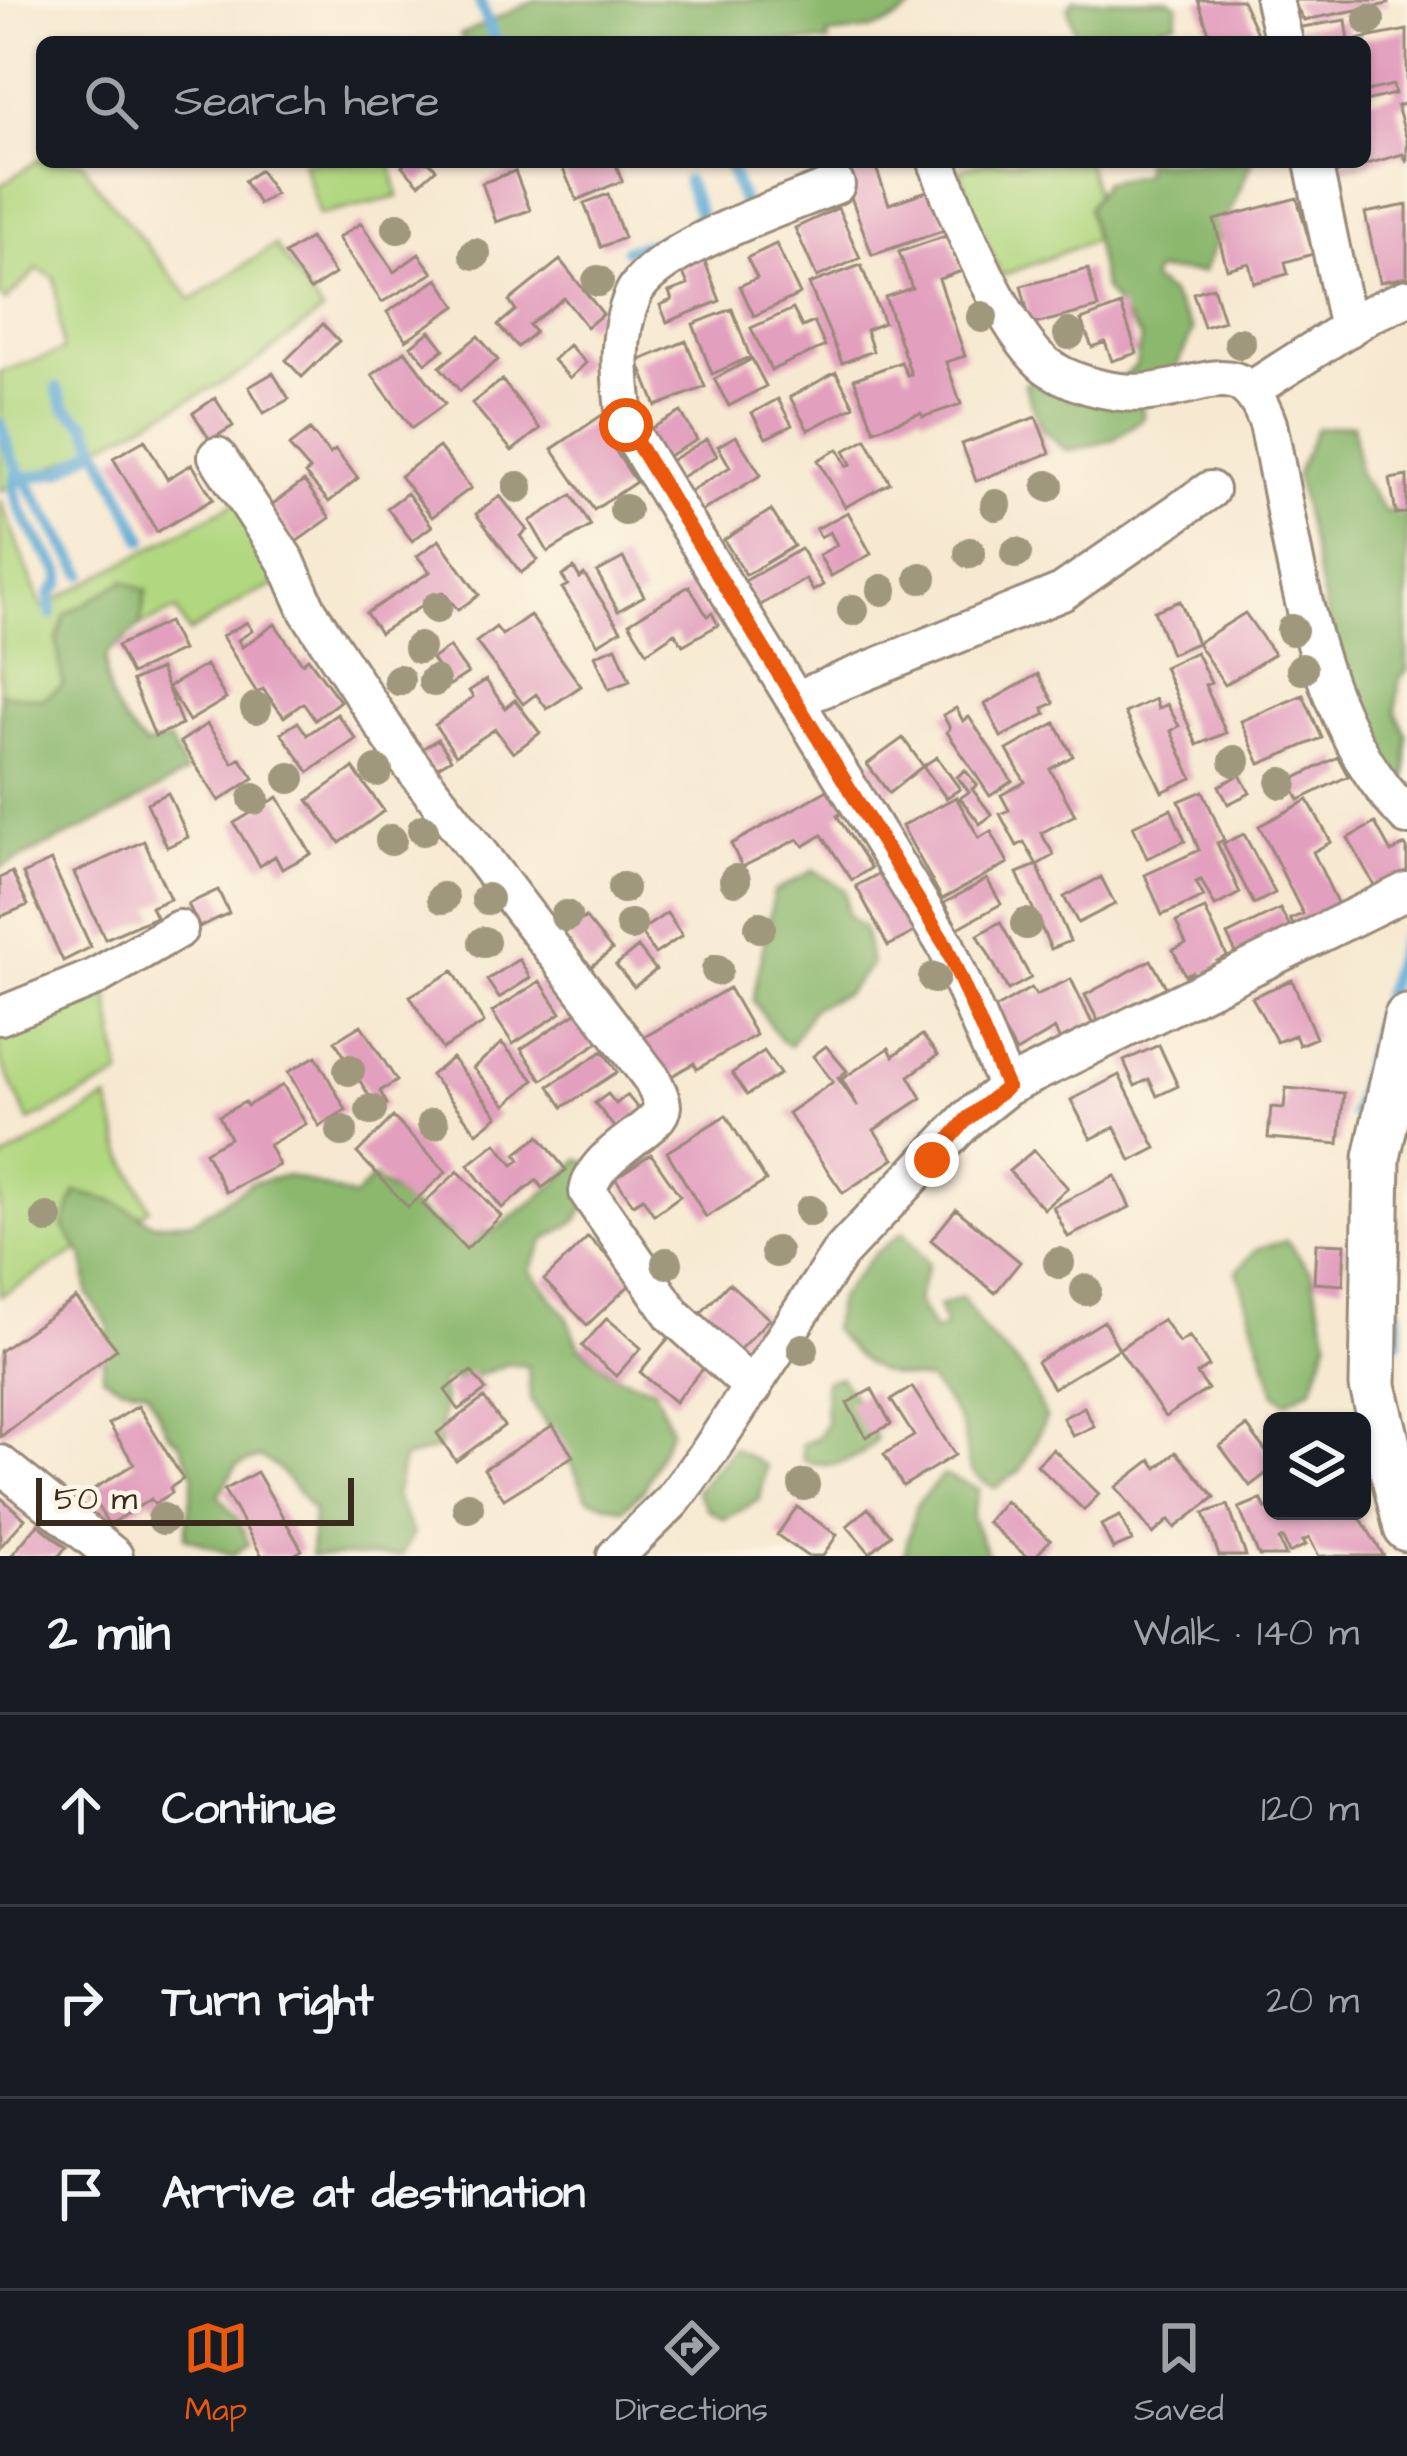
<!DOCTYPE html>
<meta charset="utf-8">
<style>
body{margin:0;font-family:"Architects Daughter",sans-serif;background:#242831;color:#f1f3f6}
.controls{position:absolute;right:36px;bottom:36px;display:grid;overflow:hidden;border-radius:18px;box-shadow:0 3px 9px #0004}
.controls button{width:108px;height:108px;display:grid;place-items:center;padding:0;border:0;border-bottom:3px solid #363941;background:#171b24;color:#f1f3f6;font:60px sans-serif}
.scale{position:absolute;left:36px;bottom:30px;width:318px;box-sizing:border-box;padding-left:12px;border:6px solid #3b2a1e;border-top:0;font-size:33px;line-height:42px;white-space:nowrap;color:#3b2a1e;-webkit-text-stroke:9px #fcf5e5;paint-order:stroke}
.stop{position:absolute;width:36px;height:36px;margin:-27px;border:9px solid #ea580c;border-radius:50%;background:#fff}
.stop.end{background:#ea580c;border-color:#fff;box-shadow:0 3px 12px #0008}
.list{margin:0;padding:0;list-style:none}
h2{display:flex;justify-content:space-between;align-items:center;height:156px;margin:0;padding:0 48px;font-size:51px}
h2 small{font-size:39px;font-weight:400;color:#9ea1a6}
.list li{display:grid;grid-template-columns:78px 1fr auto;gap:36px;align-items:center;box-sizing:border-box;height:192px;padding:0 48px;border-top:3px solid #363941}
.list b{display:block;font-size:45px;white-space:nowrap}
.list em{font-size:39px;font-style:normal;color:#9ea1a6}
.icon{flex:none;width:66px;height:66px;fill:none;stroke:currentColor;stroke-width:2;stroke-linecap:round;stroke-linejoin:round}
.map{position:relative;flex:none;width:1407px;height:1556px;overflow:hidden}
.search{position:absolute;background:#171b24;box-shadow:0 3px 9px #0004;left:36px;right:36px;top:36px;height:132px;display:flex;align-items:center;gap:30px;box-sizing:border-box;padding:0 42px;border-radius:18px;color:#9ea1a6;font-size:45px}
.sheet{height:732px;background:#171b24}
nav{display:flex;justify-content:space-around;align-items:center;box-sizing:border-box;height:168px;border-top:3px solid #363941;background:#171b24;font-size:33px;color:#9ea1a6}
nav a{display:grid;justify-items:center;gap:6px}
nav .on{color:#ea580c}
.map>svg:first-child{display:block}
.green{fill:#b1d780;stroke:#76804f;stroke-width:3}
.forest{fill:#8cb86e;stroke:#647146;stroke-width:3}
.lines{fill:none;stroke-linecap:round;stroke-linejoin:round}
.stream{stroke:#5ca9d5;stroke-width:12}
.building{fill:#e29fbe}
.minor-casing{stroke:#998a78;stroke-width:42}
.tertiary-casing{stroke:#998a78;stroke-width:51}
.minor{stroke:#fff;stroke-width:36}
.tertiary{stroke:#fff;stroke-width:45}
.tree{fill:#a0987c}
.route{stroke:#ea580c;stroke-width:15}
</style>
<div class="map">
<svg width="1407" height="1556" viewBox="0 0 1407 1556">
<rect width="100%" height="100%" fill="#fcf5e5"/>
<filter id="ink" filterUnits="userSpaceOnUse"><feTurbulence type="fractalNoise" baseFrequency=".00833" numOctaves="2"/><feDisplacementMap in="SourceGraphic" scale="24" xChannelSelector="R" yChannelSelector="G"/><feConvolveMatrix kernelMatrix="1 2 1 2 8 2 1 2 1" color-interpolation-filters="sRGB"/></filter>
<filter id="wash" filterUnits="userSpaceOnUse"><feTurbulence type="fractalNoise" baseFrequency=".004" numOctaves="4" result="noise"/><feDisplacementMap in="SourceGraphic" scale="48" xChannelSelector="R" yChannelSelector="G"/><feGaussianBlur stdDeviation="2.7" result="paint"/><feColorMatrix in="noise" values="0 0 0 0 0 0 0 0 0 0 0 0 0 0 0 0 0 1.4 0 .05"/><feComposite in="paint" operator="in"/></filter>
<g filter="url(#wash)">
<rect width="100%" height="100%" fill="#f7e9d1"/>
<path class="green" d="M42,157v5h40l14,22 96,116 83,-55 47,67 -78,59 -130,68 -114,52v-119l63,-21 -8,-73 -17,-9 -33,32 -5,-6v-109z
M303,162h88l7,35 -79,18z
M986,162h101l20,73 -105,41 -23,-47 -19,-59z
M0,499l42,108 198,-107 41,83 -33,14 -59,36 -13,-23 -36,16 6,-35 -89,49 6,45 -20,14 -43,-6z
M107,987l14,89 -92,45 -29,-61v-25z
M108,1099l15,55 27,55 -150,87v-135z"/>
<path class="forest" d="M536,0h383v1c-25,28 -55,31 -92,34l2,7h-98l-50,-6 -2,6h-215l-4,-7z
M1073,0h97l8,5 -2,16 -23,8 -7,13h-68l-10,-33z
M1144,162h108l-49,110 -48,-1 -4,9 18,13 24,37 -16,37 -35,37 1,14 -30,22 -46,11 -25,-22 -18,-45 17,-8 81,2 14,-12 5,-28 -37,-49 -16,-81 16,-26 40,-8z
M1353,424l6,50 26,38 22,-4v163l-8,8 -3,34 11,22 -1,44 -26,-17 -29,-67 -21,-68 -34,-152 20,-46z
M124,581l22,10 -6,35 -33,28c-5,39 11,66 38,92l24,-6 17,33 -70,40 -116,55v-175l43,6 20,-14 -6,-45 8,-25z
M814,870l31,20 3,26 16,12 7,37 -25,28 -33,15 -23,38 -10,-6 -27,-40 21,-108z
M579,1159l11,4 9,21 -22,36 -33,21 -14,29 36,45 14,32 32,27 42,14 17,41 -27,60 -21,20 -36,-11 -13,-29 -44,-70 -2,-33 -20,-2 -37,14 -30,2 3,21 -5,47 -36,11 -8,37 18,38 -12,22h-90l2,-46 -36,-43 -17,-10 -23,8 -19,30 20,25 11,24 -17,11 -47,-18 9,-62 -14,-32 -12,-10 -21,-43 -26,-4 -19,-10 7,-50 -21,-31 -4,-37 -21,-32 13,-34 39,10 39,22 39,-3 59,-38 35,-8 67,22 19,-19 73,54h47c26,-22 68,-47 86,-73z
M903,1232l25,32 -11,36 17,32 11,-5 -6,-21 23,-9 22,34 40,40 22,47 -25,52 -26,18c-37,-22 -23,-21 -32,-57 -5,-17 -23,-36 -34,-51 -57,-6 -59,-9 -97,-51l6,-31 36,-44z
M1287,1241l24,31 17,67 -15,48 -27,15 -11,-9 -38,-122 21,-23z
M840,1377l25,35 11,28c-17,21 -48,32 -73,20l-1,-16 16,-6 8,-15 -1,-42z
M733,1448l33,18 -6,33 -35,20 -17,-9 -12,-19z
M943,1475l36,14 -7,28 16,39h-84l12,-51z"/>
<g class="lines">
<path class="stream" d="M479,0l17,42
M728,162l18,49 6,-2
M627,250c28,-9 57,-8 73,-35l-13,-34
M57,388l7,19 22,17 57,116
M0,423l12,36 71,115
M19,469c-19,29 27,79 42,105l-1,9 -10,11 1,20
M27,478l34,-7 36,-23
M1354,1114l26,-103 27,-82
M1396,1312l1,28"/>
</g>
<g id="blocks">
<path class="building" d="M1198,0h44l19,42h-75l23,-9z
M1292,0h96v4l-84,16z
M1346,20l3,22h-52l-2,-14z
M1407,30v73l-10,3 10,34v23l-4,-9 -76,21 -3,-13h41v-61l30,-7 -2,-9 -26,6 -2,-49 -10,-2z
M407,162h22l7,7 -17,15 -17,-18z
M573,162h42l7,19 -45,19 -15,-33z
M845,162h29l15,42 44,-15 15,40 -76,26 -33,-91z
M260,170l15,24 -16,10 -15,-23z
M515,171l15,39 -34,12 -14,-39z
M608,194l16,44 -23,9 -17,-44z
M1297,198l16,56 -28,8 3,12 -34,9 -5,-20 -22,6 -13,-49z
M1407,205v72l-27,5 -15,-69z
M838,208l22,50 -43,19 -22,-49z
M361,223l33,49 25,-18 14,19 -51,29 -44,-64z
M949,235l13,36 -23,8 26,77 -19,6 15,42 -38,13 -2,-4 -47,17 -20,-51 47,-17 6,13 4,-1 -26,-77 27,-9 -13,-36z
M310,238l25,36 -25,16 -25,-36z
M776,244l24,50 -46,22 -14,-30 17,-8 -10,-20z
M704,259l16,42 -53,21 -7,-17 12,-5 -3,-8 19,-7 -7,-17z
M560,260l43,54 -16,13 -23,-29 -35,27 6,7 -17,15 -20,-22 18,-15 -7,-9z
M861,265l23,58 -18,7 7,21 -31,12 -33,-79z
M1088,269l10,39 -67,17 -10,-39z
M438,279l18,27 -50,34 -19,-28z
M1213,287l11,34 -20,6 -11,-34z
M1121,305l16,48 -25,8 -7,-19 -13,5 -11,-27z
M732,309l18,48 -38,17 -19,-50z
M793,309l9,18 12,-5 11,24 -54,24 -20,-42z
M323,324l16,17 -37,36 -16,-17z
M430,331l14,18 -18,14 -15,-17z
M478,336l20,24 -38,31 -20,-24z
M686,341l19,46 -49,19 -18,-45z
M569,345l17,18 -16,15 -17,-18z
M405,351l40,53 -33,24 -40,-53z
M752,359l14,27 -37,20 -15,-27z
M836,372l18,34 -46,24 -18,-33z
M273,373l16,26 -25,14 -15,-26z
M502,380l38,49 -28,22 -40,-48z
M215,398l18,28 -23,14 -17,-27z
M778,399l14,26 -26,13 -14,-25z
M681,412l16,28 -40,22 -16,-28z
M602,415l13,18 -8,5 29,44 -42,28 -42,-61z
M1036,417l14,36 -74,28 -14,-37z
M310,430l20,24 5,-4 23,28 -29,24 -24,-28 5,-4 -21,-24z
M736,436l25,39 -62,38 -12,-20 43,-26 -12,-21z
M707,439l10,17 -37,22 -10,-17z
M866,439l24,44 -45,24 -27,-47 20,-11 9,17 4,-2 -7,-13z
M145,440l22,39 25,-15 21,35 -56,33 -44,-74z
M439,447l32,41 -39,29 -32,-41z
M1407,476v37l-11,1 -6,-35z
M304,481l26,37 -34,24 -26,-36z
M407,493l25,33 -20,15 -25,-33z
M572,495l19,31 -43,26 -18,-31z
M500,496l27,34 -7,6 18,24 -17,13 -45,-59z
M771,510l23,36 -48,29 -22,-35z
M848,512l23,42 -40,22 -12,-21 18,-10 -7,-13 -10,5 -4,-8z
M439,540l40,55 -21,15 -15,-18 -63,41 -14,-20 64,-41 -13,-16z
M801,549l22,36 -10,6 -7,-12 -49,28 -14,-25z
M623,558l21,38 -26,15 -21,-39z
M574,568l6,10 4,-4 37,56 -23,14 -36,-56 6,-3 -6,-9z
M689,586l18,30 5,-3 6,12 -35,20 -8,-12 -28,19 -18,-29z
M1180,601l17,42 -26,11 -17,-43z
M1245,613l29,41 -49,31 -28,-42z
M530,615l51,71 -34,23 -11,-15 -13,10 -47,-62 20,-15 6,8z
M168,622l14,28 -51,24 -14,-28z
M247,622l5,9 -14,9 4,7 33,-23 27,39 6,-5 32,43 -25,19 -12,-17 -19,14 -21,-28 -6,4 -35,-57z
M449,647l19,26 -18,12 -18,-26z
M616,647l14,34 -21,8 -14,-34z
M1196,652l15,31 -6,2 21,48 -29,12 -33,-78z
M206,665l20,34 -37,22 -21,-34z
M160,669l22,56 -27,11 -23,-55z
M1038,674l16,29 -11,5 3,6 -45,23 -16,-33z
M486,680l19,28 10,-8 25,33 -27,20 -18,-24 -39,26 -21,-30 38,-28 -4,-6z
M1303,695l19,43 -62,26 -19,-43z
M1155,699l3,10 9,-5 12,22 -8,5 21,47 -30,14 -37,-79z
M956,708l7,13 6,-4 43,64 -22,15 -43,-64 3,-4 -7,-13z
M337,714l19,25 -47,33 -28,-39 17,-11 9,13z
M1055,723l18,33 -23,13 25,46 -34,18 13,22 -17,10 -13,-23 -7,4 -17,-32 9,-4 -8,-15 24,-13 -18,-32z
M207,724l26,39 7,-5 14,20 -35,23 -39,-59z
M903,738l20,28 14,-9 23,32 -14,9 -23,-32 -34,27 -22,-29z
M438,739l13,20 -18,11 -14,-19z
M1338,757l10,19 -49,24 -9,-19z
M353,768l31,43 -44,32 -32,-43z
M965,770l12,15 -5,4 20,26 -12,9 -20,-26 9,-6 -12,-15z
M1240,775l10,18 -22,11 -9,-18z
M842,782l14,22 -19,12 34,52 -19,12 -30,-45 -18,11 -6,-7 -56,28 -11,-23z
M1203,791l21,49 -7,3 23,50 -25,13 -14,-26 -5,2 8,15 -42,18 -17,-40 54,-25 -20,-49z
M168,793l20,44 -21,10 -20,-44z
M278,797l33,57 -29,15 -7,-13 -15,10 -26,-43z
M956,797l23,41 12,-7 17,32 -66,36 -40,-73z
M1308,800l23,42 -18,10 28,59 -42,26 -9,-18 13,-5 -44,-88z
M1171,809l14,32 -38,17 -14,-32z
M1375,823l16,29 14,-7 2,3v31l-28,15 -31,-56z
M1244,834l31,59 -21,11 -31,-60z
M144,841l26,58 -19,8 5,10 -51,22 -31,-66z
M51,861l40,86 -28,14 -40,-87z
M1037,865l33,76 -19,8 -34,-76z
M12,872l16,33 -28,12v-39z
M882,872l42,55 -36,19 -32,-60z
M1101,877l14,27 -37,19 -14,-26z
M987,879l14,25 -43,24 -14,-25z
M218,890l11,23 -30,14 -11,-23z
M1205,909l22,47 -10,5 3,7 -24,11 -4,-7 -7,3 -12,-25 13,-6 -10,-22z
M1280,909l13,24 -54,26 -12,-24z
M667,913l15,23 -27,18 -15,-23z
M585,917l27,33 -21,17 -27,-34z
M1000,922l31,56 -23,12 -30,-55z
M638,947l18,23 -22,17 -18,-22z
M519,959l11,19 -31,20 -12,-18z
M1151,960l15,27 -67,36 -14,-28z
M453,971l31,52 -42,26 -32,-53z
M1071,979l23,48 -33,16 -6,-14 -39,23 -24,-42 39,-22 5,7z
M1292,980l24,58 -17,7 -4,-10 -18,7 -25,-45z
M540,981l21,32 -48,31 -21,-32z
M729,988l27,47 -59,34 -3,-6 -29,17 -24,-41z
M582,1009l21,30 -61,41 -21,-31z
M361,1025l36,56 -17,10 7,13 -9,6 -43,-69z
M922,1035l16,20 -29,21 13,22 -48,32 20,29 -51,34 -55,-80 45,-31 -20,-26 13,-10 21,25 -9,7 20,29 -16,-28 47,-31 4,8z
M502,1043l32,37 -28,25 -33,-37z
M1159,1045l19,41 -21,10 -8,-17 -14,7 -11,-25z
M603,1051l14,21 -54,35 -14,-21z
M764,1051l16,23 -33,21 -15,-22z
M316,1056l30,54 -27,16 -31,-54z
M452,1058l46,58 -21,17 -46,-58z
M1119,1075l37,73 -25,13 -16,-34 -24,12 -20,-39z
M283,1085l23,39 -37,21 10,20 -53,27 -21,-40 25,-14 -11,-22 26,-14 2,4z
M1286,1088l58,5 -5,51 -71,-6 3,-31 13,1z
M608,1094l8,10 11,-9 14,17 -24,19 -22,-28z
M726,1115l40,66 -60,36 -39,-65z
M393,1117l53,55 -38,35 -51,-54z
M539,1136l27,34 -24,18 -5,-8 -35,28 -34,-43 28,-22 17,22 7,-5 -4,-6z
M1034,1150l34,38 -24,21 -35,-38z
M651,1154l29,42 -26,19 -11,-17 -10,6 -18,-26z
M458,1171l43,45 -35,33 -43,-45z
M1115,1176l15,31 -62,30 -15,-30z
M956,1209l64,53 -25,31 -64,-53z
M588,1237l45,45 -46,43 -43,-45z
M1316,1243l29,1 -2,41 -29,-2z
M729,1283l40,36 -30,31 -38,-37z
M76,1298l41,51 -117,88v-86z
M607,1318l34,30 -25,28 -34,-30z
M1163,1319l16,24 10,-7 20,30 -12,8 11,15 -43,28 -46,-68z
M1104,1321l15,28 -66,39 -16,-26z
M671,1335l35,30 -31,37 -35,-30z
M471,1371l15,19 -27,20 -14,-20z
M912,1387l43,68 -52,31 -19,-32 30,-18 -23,-36z
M872,1389l19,35 -25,13 -19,-34z
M484,1398l20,28 -48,35 -19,-28z
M138,1406l45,73 -13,9 2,5 -18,11 -3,-5 -42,26 -20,-33 45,-28 -25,-40z
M1084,1407l10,19 -21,10 -10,-18z
M553,1425l20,31 -69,43 -20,-30z
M1247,1426l25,34v9l-22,17 -30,-40z
M1053,1449l46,45 -15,16 -47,-45z
M1176,1452l39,45 -40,31 -6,-8 -16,14 -37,-47 35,-27 6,8z
M257,1472l45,78 -10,6h-30l-38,-66z
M0,1497l25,22 -25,28z
M1261,1499l5,10 6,-3v5h84l28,45h-65l-10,-18 -6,3 3,4 -17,8 -6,-15 -4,2 7,16h-27l-20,-48z
M1005,1501l45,39 -14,16h-10l-39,-34z
M1228,1505l18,51h-27l-15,-43z
M797,1507l40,28 -14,21h-16l-30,-21z
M868,1508l23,27 -21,18 -23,-27z
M1120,1516l12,25 -19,8 -12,-24z
M38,1524l28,23 -7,9h-48z"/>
</g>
</g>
<g filter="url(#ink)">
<use href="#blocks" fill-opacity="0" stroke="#998a78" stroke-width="3"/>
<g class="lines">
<defs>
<path id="minor" d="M1274,0l10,42
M937,162c18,49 71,180 114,207 29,18 72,28 106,22 54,-8 87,-35 111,33 28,130 42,294 139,392
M1313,162l35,167
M836,185c-48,20 -183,64 -203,110 -18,42 -13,87 -7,130l320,521 61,141
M1251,390l119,-76 37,-16
M217,456l69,105 22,50 90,137 254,331c3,7 10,19 10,27 -1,24 -68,45 -74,86l85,123 80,73
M795,700l267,-108 148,-102
M0,1016l94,-38 85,-49
M0,1464l114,92
M616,1556l56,-55 39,-52 129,-196 127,-134 40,-32 400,-196"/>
<path id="tertiary" d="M1407,1018l-30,140 -4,228 34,142"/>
</defs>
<use href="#minor" class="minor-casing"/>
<use href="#tertiary" class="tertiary-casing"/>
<use href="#minor" class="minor"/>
<use href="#tertiary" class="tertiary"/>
</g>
<g class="tree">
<circle cx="1369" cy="20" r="16"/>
<circle cx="398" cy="228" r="16"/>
<circle cx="475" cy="254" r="16"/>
<circle cx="598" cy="281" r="16"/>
<circle cx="982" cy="317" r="16"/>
<circle cx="1069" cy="334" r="16"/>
<circle cx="1240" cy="343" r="16"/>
<circle cx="1048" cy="486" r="16"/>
<circle cx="518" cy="487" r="16"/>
<circle cx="996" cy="505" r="16"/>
<circle cx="625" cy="510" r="16"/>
<circle cx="970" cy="553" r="16"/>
<circle cx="1016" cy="553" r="16"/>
<circle cx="921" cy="578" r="16"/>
<circle cx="882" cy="590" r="16"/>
<circle cx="436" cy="608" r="16"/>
<circle cx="853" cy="610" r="16"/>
<circle cx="1292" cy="630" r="16"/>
<circle cx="419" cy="648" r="16"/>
<circle cx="1302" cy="669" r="16"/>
<circle cx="399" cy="680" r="16"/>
<circle cx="434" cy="681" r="16"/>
<circle cx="256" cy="708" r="16"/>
<circle cx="1235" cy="761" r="16"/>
<circle cx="377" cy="771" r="16"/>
<circle cx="290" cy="778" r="16"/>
<circle cx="1282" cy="783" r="16"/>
<circle cx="254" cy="799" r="16"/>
<circle cx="423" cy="830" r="16"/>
<circle cx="391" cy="840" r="16"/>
<circle cx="735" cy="880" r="16"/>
<circle cx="623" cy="888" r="16"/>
<circle cx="443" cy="898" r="16"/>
<circle cx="487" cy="899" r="16"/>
<circle cx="566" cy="916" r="16"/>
<circle cx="1026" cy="924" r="16"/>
<circle cx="631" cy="925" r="16"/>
<circle cx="760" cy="927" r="16"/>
<circle cx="484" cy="942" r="16"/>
<circle cx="717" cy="970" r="16"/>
<circle cx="934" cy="978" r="16"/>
<circle cx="349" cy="1070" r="16"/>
<circle cx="371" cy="1110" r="16"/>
<circle cx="433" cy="1124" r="16"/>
<circle cx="342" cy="1131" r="16"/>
<circle cx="810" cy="1211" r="16"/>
<circle cx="47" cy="1218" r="16"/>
<circle cx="776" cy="1252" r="16"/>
<circle cx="667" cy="1263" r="16"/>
<circle cx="1059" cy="1263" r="16"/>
<circle cx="1086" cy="1290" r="16"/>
<circle cx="803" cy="1349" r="16"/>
<circle cx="804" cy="1485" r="16"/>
<circle cx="468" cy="1507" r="16"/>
<circle cx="163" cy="1519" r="16"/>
</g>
</g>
<g class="lines" filter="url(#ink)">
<path class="route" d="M626,425l320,521 61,141 -40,32 -35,41"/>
</g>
</svg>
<div class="controls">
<button><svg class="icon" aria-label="layers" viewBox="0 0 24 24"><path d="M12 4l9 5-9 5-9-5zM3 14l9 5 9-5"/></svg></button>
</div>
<div class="scale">50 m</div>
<div class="stop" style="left:626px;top:425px"></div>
<div class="stop end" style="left:932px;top:1160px"></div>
<div class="search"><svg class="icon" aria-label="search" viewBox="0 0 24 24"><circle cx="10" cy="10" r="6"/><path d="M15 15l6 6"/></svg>Search here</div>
</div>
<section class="sheet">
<h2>2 min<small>Walk · 140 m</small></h2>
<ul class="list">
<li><svg class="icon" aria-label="ahead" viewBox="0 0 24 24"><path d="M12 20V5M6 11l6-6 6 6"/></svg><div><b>Continue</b></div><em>120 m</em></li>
<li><svg class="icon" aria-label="right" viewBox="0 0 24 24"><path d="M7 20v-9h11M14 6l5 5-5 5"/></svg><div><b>Turn right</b></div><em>20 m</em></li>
<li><svg class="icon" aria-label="arrive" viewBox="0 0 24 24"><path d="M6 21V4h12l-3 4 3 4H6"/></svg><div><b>Arrive at destination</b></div></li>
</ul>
</section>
<nav>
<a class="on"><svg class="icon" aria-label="map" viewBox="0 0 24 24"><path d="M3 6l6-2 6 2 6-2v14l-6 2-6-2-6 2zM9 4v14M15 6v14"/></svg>Map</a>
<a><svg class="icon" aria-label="directions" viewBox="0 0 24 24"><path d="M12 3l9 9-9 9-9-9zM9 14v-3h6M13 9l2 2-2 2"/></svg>Directions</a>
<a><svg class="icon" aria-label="saved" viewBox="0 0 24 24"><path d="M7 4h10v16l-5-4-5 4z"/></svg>Saved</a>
</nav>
